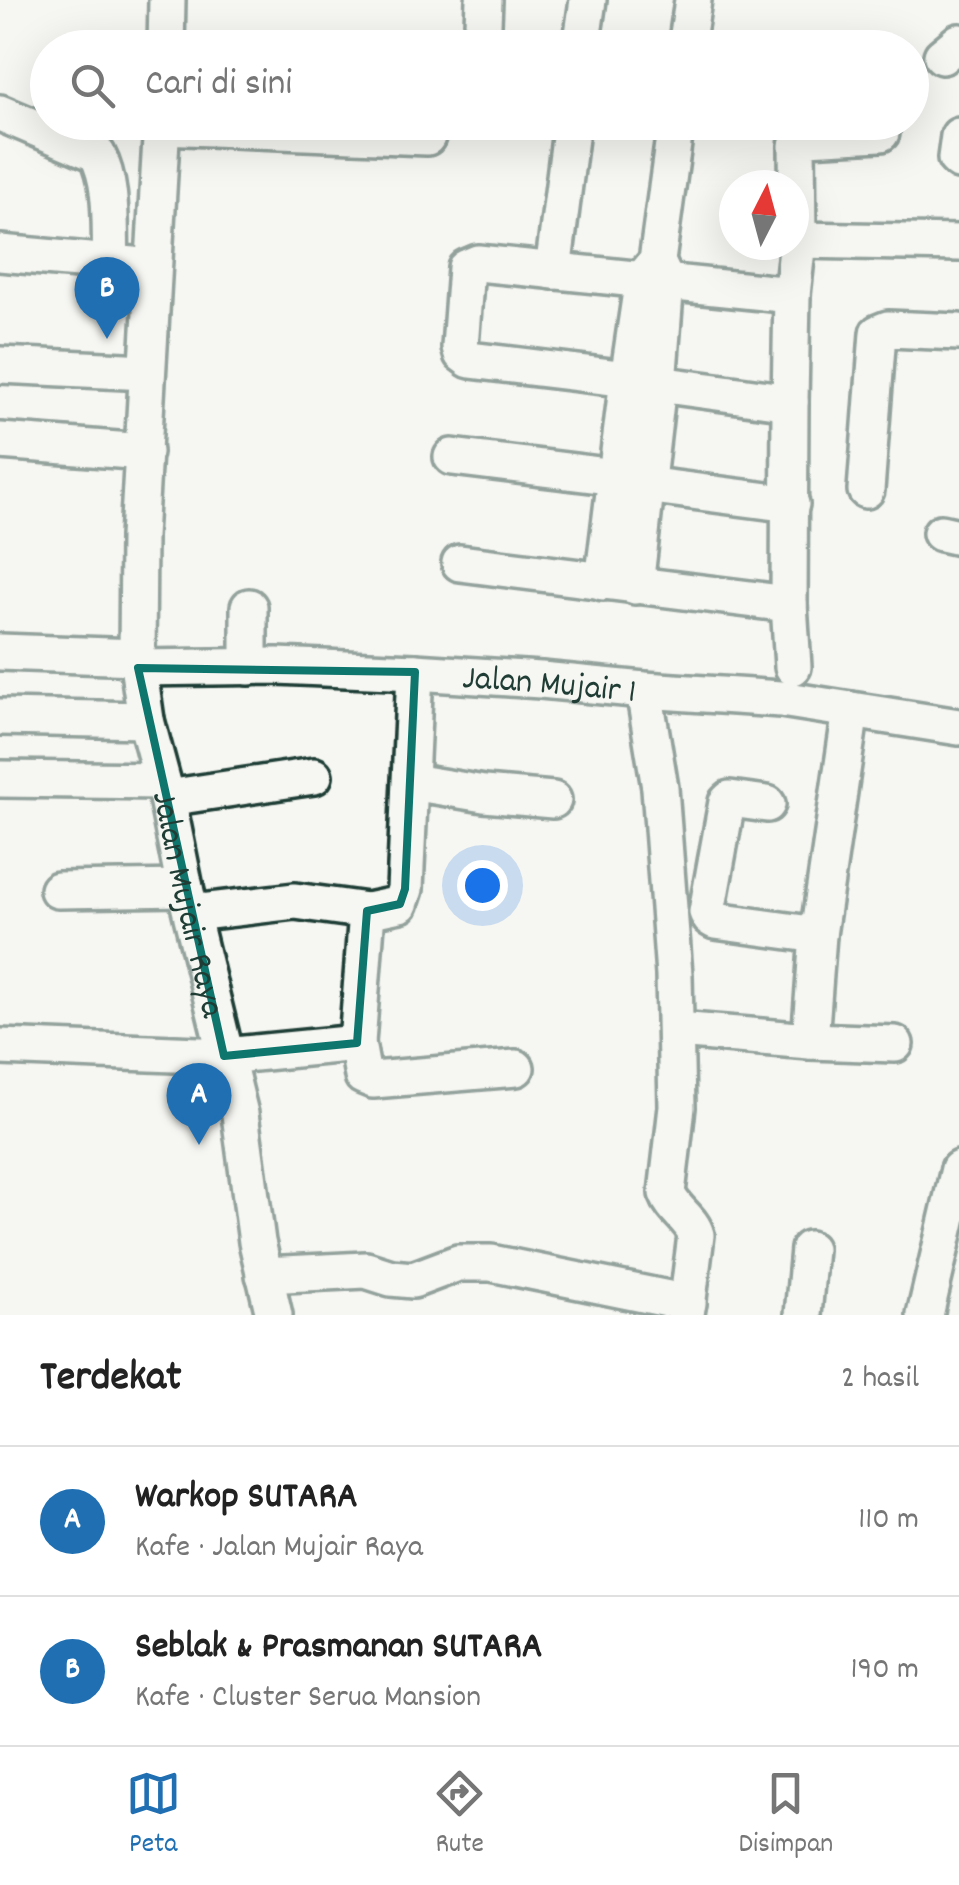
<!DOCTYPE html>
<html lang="id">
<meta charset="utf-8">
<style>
body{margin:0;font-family:Dekko,sans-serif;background:#f2f2f2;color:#222}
.compass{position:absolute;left:719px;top:170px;width:90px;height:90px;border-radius:50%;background:#fff;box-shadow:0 10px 40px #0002;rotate:6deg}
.you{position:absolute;left:482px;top:885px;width:35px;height:35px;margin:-25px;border:8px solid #fff;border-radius:50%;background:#1a73e8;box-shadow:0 0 0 15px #1a73e833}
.badge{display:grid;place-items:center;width:65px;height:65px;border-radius:50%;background:#1f6fb2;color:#fff;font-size:32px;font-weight:700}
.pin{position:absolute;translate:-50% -82px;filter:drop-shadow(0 2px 5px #0008)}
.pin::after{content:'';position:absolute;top:52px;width:35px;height:30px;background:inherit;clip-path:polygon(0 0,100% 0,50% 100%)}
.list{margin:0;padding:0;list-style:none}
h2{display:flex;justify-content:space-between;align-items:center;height:130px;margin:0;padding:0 40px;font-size:42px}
h2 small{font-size:32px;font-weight:400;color:#767676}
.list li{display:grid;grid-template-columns:65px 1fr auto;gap:30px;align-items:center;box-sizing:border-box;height:150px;padding:0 40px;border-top:2px solid #e0e0e0}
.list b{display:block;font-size:38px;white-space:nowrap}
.list p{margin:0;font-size:32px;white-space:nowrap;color:#767676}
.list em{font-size:32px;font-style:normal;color:#767676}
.icon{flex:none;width:55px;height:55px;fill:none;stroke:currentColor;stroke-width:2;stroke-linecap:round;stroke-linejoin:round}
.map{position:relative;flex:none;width:959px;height:1315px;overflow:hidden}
.search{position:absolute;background:#fff;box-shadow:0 10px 40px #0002;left:30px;right:30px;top:30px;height:110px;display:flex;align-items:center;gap:25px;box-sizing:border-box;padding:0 35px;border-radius:55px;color:#767676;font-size:38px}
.sheet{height:430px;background:#fff}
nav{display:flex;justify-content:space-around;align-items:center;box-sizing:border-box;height:140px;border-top:2px solid #e0e0e0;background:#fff;font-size:28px;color:#767676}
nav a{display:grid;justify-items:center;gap:5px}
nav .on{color:#1f6fb2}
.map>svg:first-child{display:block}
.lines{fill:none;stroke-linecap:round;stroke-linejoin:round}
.minor-casing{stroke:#1f3d34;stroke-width:42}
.minor{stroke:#f6f6f2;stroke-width:35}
.marked{fill:none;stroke:#0f766e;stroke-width:8;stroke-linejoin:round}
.labels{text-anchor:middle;stroke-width:9;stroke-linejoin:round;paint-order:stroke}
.street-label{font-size:35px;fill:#1f3d34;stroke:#f6f6f2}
</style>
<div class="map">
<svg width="959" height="1315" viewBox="0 0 959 1315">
<rect width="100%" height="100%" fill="#f6f6f2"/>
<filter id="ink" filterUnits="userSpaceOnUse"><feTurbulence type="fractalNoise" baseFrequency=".01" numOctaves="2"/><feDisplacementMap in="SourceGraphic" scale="20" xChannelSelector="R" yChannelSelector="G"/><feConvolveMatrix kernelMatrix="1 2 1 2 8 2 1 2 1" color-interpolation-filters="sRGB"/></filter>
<g filter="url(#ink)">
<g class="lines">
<defs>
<g id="minor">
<path d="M166,48l1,-48"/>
<path d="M482,48l2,-48"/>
<path d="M581,48l7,-48"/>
<path d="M686,48l7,-48"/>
<path d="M942,56l17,-14"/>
<path d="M0,113l97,41c17,32 12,74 14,110"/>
<path id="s1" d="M162,122l-24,415 -1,120 9,63 21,78 18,90 55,226 17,128 17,73"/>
<path d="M162,126l265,11"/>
<path d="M959,136l-3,22 3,3"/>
<path d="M798,240l161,3"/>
<path d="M0,253l133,12"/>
<path d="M553,271l19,-149"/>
<path d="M0,365l147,7"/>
<path d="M628,379l-158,-19 -8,-6 -2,-7 6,-79 12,-5 314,32"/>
<path d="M658,384l132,18"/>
<path d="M0,441l144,11"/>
<path d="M452,457l164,20"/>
<path d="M645,485l146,19"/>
<path d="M866,490l12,-157 10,-4 71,3"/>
<path d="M941,533l18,4"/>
<path d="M460,563l329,41"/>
<path d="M603,582l25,-203 15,-101 14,-17 19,-139"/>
<path d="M635,586l23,-202 8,-103 -9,-19"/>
<path d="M0,652l137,5"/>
<path d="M249,667v-60"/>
<path d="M793,667l-4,-63 1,-202 2,-107 6,-55 -1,-95 3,-5 6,-3 75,-4"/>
<path id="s2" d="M138,668l139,-2 138,6 126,8 103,10 137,9 178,28"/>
<path d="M644,690l16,98 14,187 3,132 -10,86c6,17 25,26 29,42l-10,80"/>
<path d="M0,717l146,3"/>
<path d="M0,779l162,2"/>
<path d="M411,782l73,12 69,6"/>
<path d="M167,798l147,-22"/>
<path d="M767,804l-37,-5 -3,3 -20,110 3,6 5,3 103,14"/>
<path d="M58,890l127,-2"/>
<path d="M367,911l-10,132 6,33 10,4 143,-12"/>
<path d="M192,913l103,-12 72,10 33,-7 5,-15 10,-217"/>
<path d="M677,1030l133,11 85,3"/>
<path d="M810,1041l8,-106 33,-225"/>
<path d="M0,1047l224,9 133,-13"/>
<path d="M264,1275l102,-5 25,8 22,2 45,-17h33l197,40"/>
<path d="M803,1315l6,-66"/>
<path d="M925,1315l34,-146"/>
</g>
</defs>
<use href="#minor" class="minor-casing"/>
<use href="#minor" class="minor"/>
</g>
</g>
<path d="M0 0H959V1315H0ZM138,668l277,4 -10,217 -5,15 -33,7 -10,132 -133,13z" fill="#f6f6f2" fill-opacity=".55" fill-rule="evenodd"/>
<path class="marked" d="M138,668l277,4 -10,217 -5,15 -33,7 -10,132 -133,13z"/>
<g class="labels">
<g class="street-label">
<text dy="12" stroke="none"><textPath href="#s2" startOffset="412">Jalan Mujair 1</textPath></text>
<text dy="12" stroke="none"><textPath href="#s1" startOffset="788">Jalan Mujair Raya</textPath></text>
</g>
</g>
</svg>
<svg class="compass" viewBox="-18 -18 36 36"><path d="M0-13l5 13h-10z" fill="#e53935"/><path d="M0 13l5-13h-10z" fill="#767676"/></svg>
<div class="you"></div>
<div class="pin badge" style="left:199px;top:1145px">A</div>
<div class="pin badge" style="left:107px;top:339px">B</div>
<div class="search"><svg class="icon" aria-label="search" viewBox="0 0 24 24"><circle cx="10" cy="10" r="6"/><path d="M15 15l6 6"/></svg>Cari di sini</div>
</div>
<section class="sheet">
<h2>Terdekat<small>2 hasil</small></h2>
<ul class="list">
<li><span class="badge">A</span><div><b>Warkop SUTARA</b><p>Kafe · Jalan Mujair Raya</p></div><em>110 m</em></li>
<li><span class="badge">B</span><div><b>Seblak &amp; Prasmanan SUTARA</b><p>Kafe · Cluster Serua Mansion</p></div><em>190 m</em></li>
</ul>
</section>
<nav>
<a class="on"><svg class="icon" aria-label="map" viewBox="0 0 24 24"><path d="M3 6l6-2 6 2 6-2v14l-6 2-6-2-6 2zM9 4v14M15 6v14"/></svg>Peta</a>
<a><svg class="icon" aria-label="directions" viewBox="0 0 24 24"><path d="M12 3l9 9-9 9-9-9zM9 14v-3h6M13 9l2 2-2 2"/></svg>Rute</a>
<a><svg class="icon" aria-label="saved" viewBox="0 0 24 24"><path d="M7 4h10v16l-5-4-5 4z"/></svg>Disimpan</a>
</nav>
